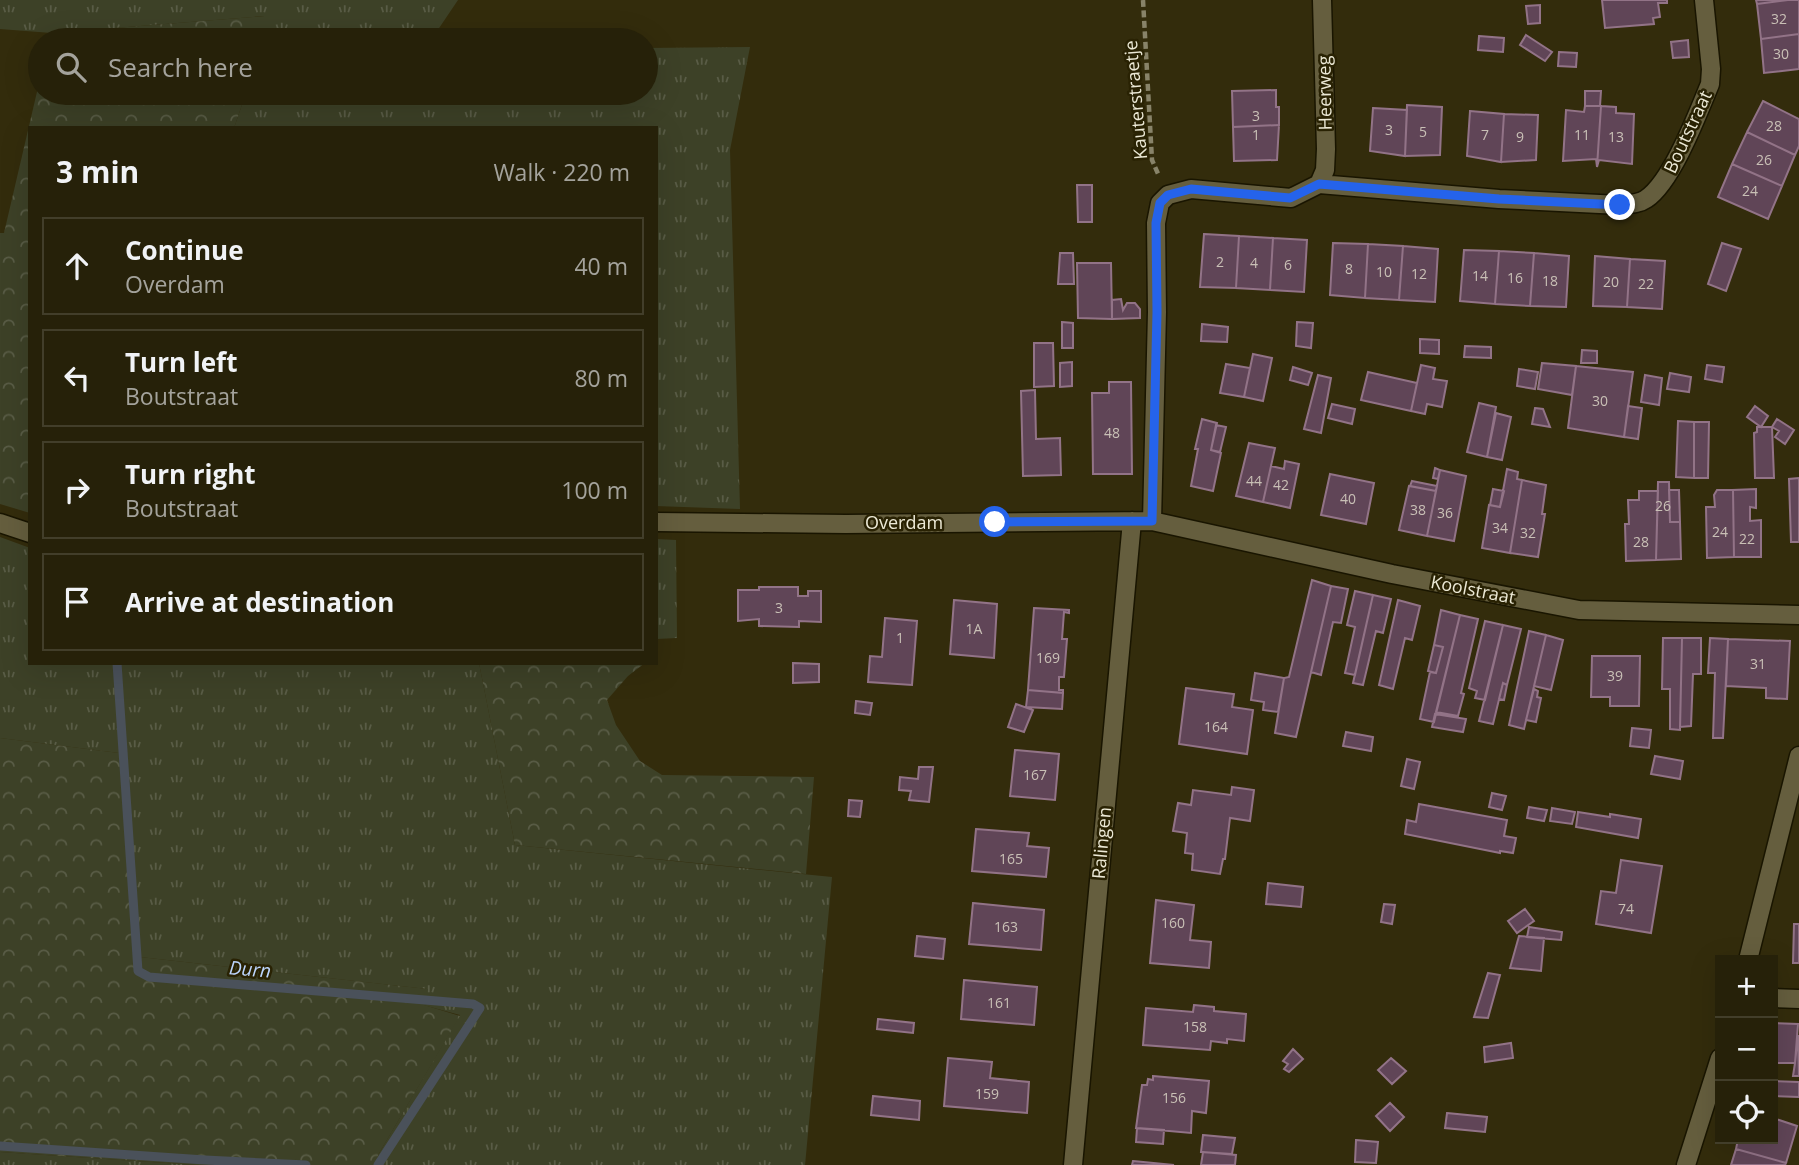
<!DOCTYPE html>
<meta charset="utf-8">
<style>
body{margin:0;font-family:"Open Sans",sans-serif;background:#2e2912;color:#f1f3f6}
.controls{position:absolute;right:21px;bottom:21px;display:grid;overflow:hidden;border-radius:0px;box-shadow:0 7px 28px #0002}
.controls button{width:63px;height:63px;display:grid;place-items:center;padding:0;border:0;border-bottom:2px solid #423e2a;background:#262109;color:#f1f3f6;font:35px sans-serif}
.stop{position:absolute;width:21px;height:21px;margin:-16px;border:5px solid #2563eb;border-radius:50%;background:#fff}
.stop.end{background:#2563eb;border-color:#fff;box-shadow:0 2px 7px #0008}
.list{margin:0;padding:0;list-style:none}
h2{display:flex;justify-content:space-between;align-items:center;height:91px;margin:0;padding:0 28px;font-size:30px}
h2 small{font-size:23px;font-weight:400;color:#a4a39c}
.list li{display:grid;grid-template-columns:46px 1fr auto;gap:21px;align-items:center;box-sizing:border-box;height:98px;margin:0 14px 14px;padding:0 14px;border:2px solid #423e2a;border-radius:0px}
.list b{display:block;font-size:26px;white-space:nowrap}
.list p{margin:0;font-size:23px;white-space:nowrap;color:#a4a39c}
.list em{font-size:23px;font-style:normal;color:#a4a39c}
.icon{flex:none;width:38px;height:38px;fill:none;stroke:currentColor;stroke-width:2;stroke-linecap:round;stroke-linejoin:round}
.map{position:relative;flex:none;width:1799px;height:1165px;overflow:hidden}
.search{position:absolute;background:#262109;box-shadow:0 7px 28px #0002;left:28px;top:28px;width:630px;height:77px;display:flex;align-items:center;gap:18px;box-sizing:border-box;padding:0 24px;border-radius:38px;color:#a4a39c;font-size:26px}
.panel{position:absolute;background:#262109;box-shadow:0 7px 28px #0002;left:28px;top:126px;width:630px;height:539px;border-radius:0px}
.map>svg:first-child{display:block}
.grass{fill:url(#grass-tufts)}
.forest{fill:url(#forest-crowns)}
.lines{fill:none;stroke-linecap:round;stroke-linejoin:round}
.stream{stroke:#4a515a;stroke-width:9}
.building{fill:#604557;stroke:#927387;stroke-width:2}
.minor-casing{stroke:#191500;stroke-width:21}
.path{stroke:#888369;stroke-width:4.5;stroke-dasharray:7 3.5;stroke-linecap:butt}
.minor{stroke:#655e3e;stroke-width:18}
.route{stroke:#2563eb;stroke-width:9}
.labels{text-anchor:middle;stroke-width:5;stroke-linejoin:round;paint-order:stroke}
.number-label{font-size:14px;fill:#c9c0b6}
.street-label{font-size:18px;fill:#ece9d6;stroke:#292203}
.water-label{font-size:19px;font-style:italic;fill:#bcd5fd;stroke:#292203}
</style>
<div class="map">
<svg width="1799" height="1165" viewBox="0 0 1799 1165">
<defs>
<pattern id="grass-tufts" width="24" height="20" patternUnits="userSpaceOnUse" patternTransform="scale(1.75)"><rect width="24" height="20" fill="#3d4127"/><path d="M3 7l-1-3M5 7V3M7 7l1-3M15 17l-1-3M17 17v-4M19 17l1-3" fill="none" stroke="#595c46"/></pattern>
<pattern id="forest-crowns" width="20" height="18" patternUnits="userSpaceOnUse" patternTransform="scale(1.75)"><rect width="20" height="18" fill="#3d4127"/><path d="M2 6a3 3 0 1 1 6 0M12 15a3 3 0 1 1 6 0" fill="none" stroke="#595c46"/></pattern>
</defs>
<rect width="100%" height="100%" fill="#332c0c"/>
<path class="grass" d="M0,0h458l-27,40h-167v-24l-212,17 -52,-4z
M750,47l-20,103 10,359 -84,-3v-378h-422l12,-35h400v-45z
M0,537l30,11v115h449l36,182 317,32 -27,288h-428l1,-10 82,-140 -37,-10 4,-16 -287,-32 -13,-203 -127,-16z
M656,539l20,1 1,98 -21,1z
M0,1152l196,13h-196z"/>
<path class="forest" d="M265,16l-1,24h-214l2,-7z
M40,79v14h206l-12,35h-204v385l-30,-9v-271h4z
M479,663h166l-17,13 -21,24 9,25 24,36 22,14 152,2 -8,97 -291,-29z
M0,738l127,16 13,203 288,32 -4,16 36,11 -82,139 -1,10h-181l-196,-13z"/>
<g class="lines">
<path class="stream" d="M117,663l21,308 11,6 324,27 7,4 -102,157
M0,1146l205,14 101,5"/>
</g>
<path class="building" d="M1602,0h65v3h-9l2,14 -7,1 1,6 -49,4z
M1756,0h32l-31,4z
M1788,0h11v34l-38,5 -4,-35z
M1540,5v18l-12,1 -2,-18z
M1799,34v35l-35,4 -3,-34z
M1526,35l26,17 -7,9 -25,-16z
M1479,36l25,2 -1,14 -25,-2z
M1688,40l1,17 -16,1 -2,-16z
M1559,52l18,1 -1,14 -18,-1z
M1276,90v17h3v18l-46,2 -1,-36z
M1585,91h16l-1,15h-15z
M1763,101l36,18v27l-4,9 -48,-23z
M1407,105l35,2 -2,48 -35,1z
M1585,106h16l-4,61 -1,-8 -33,2 3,-51 18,2z
M1601,106l15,1v6l18,1 -2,50 -33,-4 -2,7z
M1373,108l34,2 -2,46 -35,-5z
M1470,111l34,3 -3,48 -34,-6z
M1504,114l34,1 -2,45 -35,2z
M1279,125l-2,35 -43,1 -1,-34z
M1747,132l48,23 -13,31 -50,-22z
M1732,164l50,22 -14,33 -50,-22z
M1077,185h15v37h-14z
M1204,234l35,2 -3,52 -36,-1z
M1239,236l34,2 -3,52 -34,-2z
M1273,238l34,2 -3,52 -34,-2z
M1333,243l35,1 -3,54 -35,-3z
M1722,243l19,6 -15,42 -18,-7z
M1368,244l35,2 -4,54 -34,-2z
M1403,246l35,3 -3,53 -36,-2z
M1464,250l35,1 -4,53 -35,-3z
M1499,251l35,2 -4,53 -35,-2z
M1060,253h13l1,31h-16z
M1534,253l35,3 -3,51 -36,-1z
M1595,256l35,3 -3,48 -34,-1z
M1630,259l35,2 -3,48 -35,-2z
M1077,263h34l1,56 -34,-1z
M1121,299l2,11 4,-7h8l5,6v9l-28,1v-19z
M1062,322l11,1v25h-11z
M1297,322l16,1 -2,25 -15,-2z
M1202,324l26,3 -1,15 -26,-1z
M1420,339l19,1v14l-19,-1z
M1034,343h19l1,43 -20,1z
M1465,346l26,1v11l-27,-1z
M1582,350l15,1v12h-16z
M1253,354l19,4 -9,43 -19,-4z
M1072,362v24l-12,1v-24z
M1542,363l34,3 -4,29 -34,-6z
M1226,364l24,4 -6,29 -24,-4z
M1421,365l14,3 -2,11 14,2 -5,26 -15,-3 -2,10 -14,-3z
M1707,365l17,2 -2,15 -17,-3z
M1576,366l57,6 -9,65 -56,-9z
M1293,367l19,6 -4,12 -18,-5z
M1519,369l19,3 -3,17 -18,-3z
M1368,372l49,11 -6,28 -50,-11z
M1670,373l21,4 -2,15 -22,-3z
M1318,375l13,3 -10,55 -17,-4z
M1645,375l17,3 -3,27 -18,-3z
M1109,382h22l1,92h-39l-1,-81h17z
M1035,390l1,49 24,-1 1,37 -38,1 -2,-85z
M1479,403l17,4 -9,50 -20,-5z
M1332,404l23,5 -3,15 -24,-6z
M1628,406l14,2 -4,31 -14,-2z
M1755,406l13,10 -7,11 -14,-10z
M1535,408l8,1 7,18 -18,-3z
M1496,413l15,4 -9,43 -15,-3z
M1202,419l15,4 -6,27 10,3 -8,38 -22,-5 7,-37h-3z
M1777,419l17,11 -9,14 -10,-7 4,-6 -7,-4z
M1678,421l16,1v56l-18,-1z
M1694,422h15l-1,56h-14z
M1216,425l10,2 -6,25 -9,-2z
M1757,427h15l2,51h-19l-1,-45 3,-1z
M1249,443l26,5 -12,54 -27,-6z
M1285,461l14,3 -9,44 -27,-6 8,-36 13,3z
M1435,468l5,2 -2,9 -5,-1z
M1507,469l11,3 -1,7 5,1 -12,73 -28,-5 7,-43 11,2z
M1440,470l26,6 -12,65 -27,-5z
M1330,474l44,9 -8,41 -45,-9z
M1799,478v64h-8l-2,-63z
M1522,480l24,5 -4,29h3l-7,43 -28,-4z
M1412,481l25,5 -1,5 -26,-5z
M1658,482h11l1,40h10l1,37 -25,1z
M1409,486l27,5 -9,45 -28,-6z
M1493,489l11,2 -4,16 -10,-2z
M1756,489v19l-6,-1v14l11,-1v37h-27l-1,-67z
M1669,490h10l1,32h-10z
M1717,490h16l1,67 -27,1 -1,-51h9l-1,-12z
M1639,491h19l-2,69 -30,1 -1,-37h4l-1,-24h11z
M1312,580l19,6 -35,151 -21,-4 9,-55 5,-1z
M1331,586l17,3 -7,34 -8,-1 -12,53 -10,-3z
M759,587h39v9h10v-5h13v31l-22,-1v6l-40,-1v-7l-21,2v-31h21z
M1355,591l18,4 -18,80 -10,-2 10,-46 -8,-2z
M1373,595l18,4 -8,34 -7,-2 -13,54 -10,-2z
M954,600l43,4 -3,54 -44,-4z
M1398,600l22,6 -8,34 -7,-2 -12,51 -14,-4z
M1034,608l35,2v3l-5,-1 -2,27h5l-3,38h-5v13h4v3l-35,-3z
M1441,610l19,5 -26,107 -14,-3 10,-47 6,1 7,-26 -9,-2z
M1460,615l18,4 -17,74 3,1 -6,22 -22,-4z
M885,618l32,3 -5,64 -44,-3 2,-26 12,1z
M1485,621l18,4 -18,75 -10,-2 2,-7 -8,-3z
M1503,625l18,4 -14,56 -4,-2 -10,41 -14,-3z
M1529,631l17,4 -22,94 -15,-4z
M1546,635l17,5 -12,50 -17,-4z
M1663,638h19l-2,92 -10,-1v-40h-8z
M1682,638h19v36h-8l-2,52 -11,1z
M1710,638l18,1 -5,99h-10l2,-65h-7z
M1728,639l62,2 -3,58 -21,-1v-10l-40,-2z
M1434,645l9,2 -7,26 -8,-2z
M1592,656h48l-1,50h-29v-9h-19z
M793,663l26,1v18l-26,1z
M1255,673l29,5 -6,34 -15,-2 1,-8 -13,-2z
M1503,683l4,2 -3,15 -5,-1z
M1186,688l48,6 -2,13 21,3 -6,44 -68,-10z
M1534,689l4,2 -1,6 4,1 -5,24 -10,-2z
M1028,690l35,3 -1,16 -36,-2z
M856,701l16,2 -2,12 -15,-2z
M1016,704l17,6 -9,22 -16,-5z
M1435,714l31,5 -3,13 -31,-5z
M1632,728l19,2 -2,18 -19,-2z
M1346,732l27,5 -2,14 -28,-5z
M1015,750l44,4 -4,46 -45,-4z
M1655,756l28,5 -3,18 -29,-5z
M1407,759l13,3 -6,27 -13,-3z
M919,767h14l-4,35 -20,-2 2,-9 -12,-1 1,-13 18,2z
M1232,787l22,3 -4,31 -20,-3 -5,41h-2l-3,15 -28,-4 1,-16 -8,-1 2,-20 -14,-2 5,-28 13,2 2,-15 38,5z
M1492,793l14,3 -4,14 -13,-3z
M849,800l13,1 -2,16 -12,-1z
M1419,804l88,16 -3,16 12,2 -3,15 -13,-2v2l-95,-19 2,-14 9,2z
M1529,807l18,3 -3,11 -17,-3z
M1552,808l23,4 -3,12 -22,-3z
M1578,812l32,5v-3l31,5 -3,19 -62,-11z
M976,829l53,4 -2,13 22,2 -3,29 -74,-6z
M1621,860l41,6 -11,67 -55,-9 5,-33 15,2z
M1268,883l35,4 -2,20 -35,-3z
M1156,900l38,5 -4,35 21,2 -2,26 -59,-5z
M973,903l71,7 -3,40 -72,-6z
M1384,904l11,1 -3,19 -11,-2z
M1525,909l9,12 -17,12 -9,-12z
M1794,924h5v39h-6z
M1529,927l33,5 -1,8 -34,-3z
M917,936l28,3 -2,20 -28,-3z
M1519,936l25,2 -3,33 -31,-3z
M1488,973l12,2 -12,43 -14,-1z
M964,980l73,7 -3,38 -73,-6z
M1194,1005l20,2v4l32,3 -2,27 -17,-2v4l-16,-2 -1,9 -67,-5 3,-37 47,4z
M878,1019l36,4 -1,10 -36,-4z
M1773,1023l25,1 -3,39h-22z
M1798,1035l1,41h-6l2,-13z
M1511,1043l2,15 -28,4 -1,-15z
M1293,1049l10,10 -14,13 -5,-3 4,-5 -5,-3z
M948,1058l44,4 -2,16 39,4 -2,31 -83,-7z
M1391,1058l15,13 -14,13 -14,-14z
M1153,1076l56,5 -3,32 -14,-2 -1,22 -55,-5 6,-43h5l1,-6 5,1z
M1773,1081l26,1v15l-26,-1z
M873,1096l47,5 -1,19 -48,-5z
M1390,1103l14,14 -14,14 -14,-15z
M1447,1113l40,4 -2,15 -40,-4z
M1773,1118l24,8 -11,37 -50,-14 2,-10h35z
M1137,1128l27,2 -1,14 -27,-2z
M1203,1135l32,3 -3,16 -31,-2z
M1356,1140l22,2 -2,21 -21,-1z
M1736,1149l50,14 -1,2h-54z
M1203,1152l33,3 -1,10h-34z
M1133,1161l41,4h-42z"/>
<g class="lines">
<defs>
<path id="minor" d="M1319,184l6,-14 1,-21 -4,-149
M1152,521l5,-209 -1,-89 4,-20 8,-8 23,-6 100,9 28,-14 180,15 121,6c9,-1 19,-1 26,-6 26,-17 52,-86 64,-115l1,-15 -7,-69
M656,522l190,2 306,-3 240,53 187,36 220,5
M0,523l30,10
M1748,960l51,-204
M1773,998l26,1
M1073,1165l59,-644
M1686,1165l34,-107"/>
</defs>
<use href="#minor" class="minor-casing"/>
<path class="path" d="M1143,0l9,160 7,16"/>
<use href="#minor" class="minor"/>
</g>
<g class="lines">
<path class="route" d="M995,522l157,-1 5,-209 -1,-89 4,-20 8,-8 23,-6 99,9 29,-14 180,15 121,6"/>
</g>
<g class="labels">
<g class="number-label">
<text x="1779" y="24">32</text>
<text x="1781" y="59">30</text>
<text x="1256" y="121">3</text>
<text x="1774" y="131">28</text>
<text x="1389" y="135">3</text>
<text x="1423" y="137">5</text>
<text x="1256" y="140">1</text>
<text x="1485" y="140">7</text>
<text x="1582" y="140">11</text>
<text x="1520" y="142">9</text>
<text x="1616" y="142">13</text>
<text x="1764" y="165">26</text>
<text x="1750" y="196">24</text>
<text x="1220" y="267">2</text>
<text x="1254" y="268">4</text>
<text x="1288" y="270">6</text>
<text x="1349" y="274">8</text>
<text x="1384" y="277">10</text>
<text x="1419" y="279">12</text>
<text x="1480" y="281">14</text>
<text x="1515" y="283">16</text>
<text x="1550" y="286">18</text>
<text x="1611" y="287">20</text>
<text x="1646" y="289">22</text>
<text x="1600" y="406">30</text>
<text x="1112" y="438">48</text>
<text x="1254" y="486">44</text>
<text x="1281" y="490">42</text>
<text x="1348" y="504">40</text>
<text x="1663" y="511">26</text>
<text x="1418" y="515">38</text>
<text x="1445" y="518">36</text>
<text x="1500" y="533">34</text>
<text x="1720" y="537">24</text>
<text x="1528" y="538">32</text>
<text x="1747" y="544">22</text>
<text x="1641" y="547">28</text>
<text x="779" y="613">3</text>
<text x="974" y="634">1A</text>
<text x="900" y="643">1</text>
<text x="1048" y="663">169</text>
<text x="1758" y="669">31</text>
<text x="1615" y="681">39</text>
<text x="1216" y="732">164</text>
<text x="1035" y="780">167</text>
<text x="1011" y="864">165</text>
<text x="1626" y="914">74</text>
<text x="1173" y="928">160</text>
<text x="1006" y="932">163</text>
<text x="999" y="1008">161</text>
<text x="1195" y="1032">158</text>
<text x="987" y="1099">159</text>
<text x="1174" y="1103">156</text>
</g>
<g class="street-label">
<text transform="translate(1325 93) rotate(-91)" y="6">Heerweg</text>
<text transform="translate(1136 100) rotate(-95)" y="6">Kauterstraetje</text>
<text transform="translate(1688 132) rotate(-65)" y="6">Boutstraat</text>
<text x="904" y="529">Overdam</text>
<text transform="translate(1473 590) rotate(11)" y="6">Koolstraat</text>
<text transform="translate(1102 843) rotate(-85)" y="6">Ralingen</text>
</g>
<g class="water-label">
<text transform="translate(250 969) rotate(5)" y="7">Durn</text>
</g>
</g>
</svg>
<div class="controls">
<button>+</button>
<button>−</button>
<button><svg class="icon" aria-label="locate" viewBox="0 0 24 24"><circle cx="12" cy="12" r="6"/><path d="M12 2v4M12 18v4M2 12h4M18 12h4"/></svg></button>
</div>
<div class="stop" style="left:995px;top:522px"></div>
<div class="stop end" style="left:1620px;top:205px"></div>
<div class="search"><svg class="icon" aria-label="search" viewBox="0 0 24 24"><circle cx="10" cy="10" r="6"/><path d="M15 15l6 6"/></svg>Search here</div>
<section class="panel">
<h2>3 min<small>Walk · 220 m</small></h2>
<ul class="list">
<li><svg class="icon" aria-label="ahead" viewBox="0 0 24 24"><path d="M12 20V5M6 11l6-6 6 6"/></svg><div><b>Continue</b><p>Overdam</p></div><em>40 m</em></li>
<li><svg class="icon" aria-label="left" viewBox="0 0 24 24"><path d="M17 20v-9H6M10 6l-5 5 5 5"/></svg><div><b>Turn left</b><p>Boutstraat</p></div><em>80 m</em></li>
<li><svg class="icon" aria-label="right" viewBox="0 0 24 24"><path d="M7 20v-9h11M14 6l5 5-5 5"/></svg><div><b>Turn right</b><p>Boutstraat</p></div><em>100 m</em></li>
<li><svg class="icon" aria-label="arrive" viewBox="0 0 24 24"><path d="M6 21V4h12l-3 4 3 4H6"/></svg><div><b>Arrive at destination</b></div></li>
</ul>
</section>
</div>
